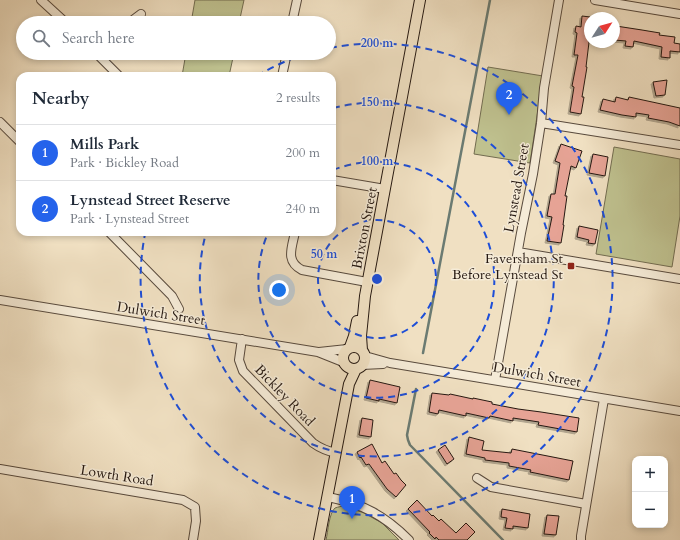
<!DOCTYPE html>
<meta charset="utf-8">
<style>
body{margin:0;font-family:Cardo,serif;background:#f2f2f3;color:#1f2937}
.controls{position:absolute;right:12px;bottom:12px;display:grid;overflow:hidden;border-radius:8px;box-shadow:0 2px 6px #0003}
.controls button{width:36px;height:36px;display:grid;place-items:center;padding:0;border:0;border-bottom:1px solid #e0e1e3;background:#fff;color:#1f2937;font:20px sans-serif}
.compass{position:absolute;left:584px;top:12px;width:36px;height:36px;border-radius:50%;background:#fff;box-shadow:0 2px 6px #0003;rotate:54deg}
.you{position:absolute;left:279px;top:290px;width:14px;height:14px;margin:-10px;border:3px solid #fff;border-radius:50%;background:#1a73e8;box-shadow:0 0 0 6px #1a73e833}
.badge{display:grid;place-items:center;width:26px;height:26px;border-radius:50%;background:#2563eb;color:#fff;font-size:13px;font-weight:700}
.pin{position:absolute;translate:-50% -33px;filter:drop-shadow(0 1px 2px #0008)}
.pin::after{content:'';position:absolute;top:21px;width:14px;height:12px;background:inherit;clip-path:polygon(0 0,100% 0,50% 100%)}
.list{margin:0;padding:0;list-style:none}
h2{display:flex;justify-content:space-between;align-items:center;height:52px;margin:0;padding:0 16px;font-size:17px}
h2 small{font-size:13px;font-weight:400;color:#747a83}
.list li{display:grid;grid-template-columns:26px 1fr auto;gap:12px;align-items:center;box-sizing:border-box;height:56px;padding:0 16px;border-top:1px solid #e0e1e3}
.list b{display:block;font-size:15px;white-space:nowrap}
.list p{margin:0;font-size:13px;white-space:nowrap;color:#747a83}
.list em{font-size:13px;font-style:normal;color:#747a83}
.icon{flex:none;width:22px;height:22px;fill:none;stroke:currentColor;stroke-width:2;stroke-linecap:round;stroke-linejoin:round}
.map{position:relative;flex:none;width:680px;height:540px;overflow:hidden}
.search{position:absolute;background:#fff;box-shadow:0 2px 6px #0003;left:16px;top:16px;width:320px;height:44px;display:flex;align-items:center;gap:10px;box-sizing:border-box;padding:0 14px;border-radius:22px;color:#747a83;font-size:15px}
.panel{position:absolute;background:#fff;box-shadow:0 2px 6px #0003;left:16px;top:72px;width:320px;height:164px;border-radius:12px}
.map>svg:first-child{display:block}
.green{fill:#bfc18f;stroke:#726c50}
.lines{fill:none;stroke-linecap:round;stroke-linejoin:round}
.stream{stroke:#6b7b72;stroke-width:2.5}
.building{fill:#e6a395;stroke:#251811;filter:url(#shadow)}
.minor-casing{stroke:#584a3d;stroke-width:10}
.major-casing{stroke:#251811;stroke-width:12}
.minor{stroke:#f5ebd7;stroke-width:8}
.major{stroke:#f0e0c2;stroke-width:10}
.ring{fill:none;stroke:#1d4ed8;stroke-width:2;stroke-dasharray:7 5}
.poi-dot{fill:#8f2418;stroke:#f5ebd7;stroke-width:1.5}
.labels{text-anchor:middle;stroke-width:3;stroke-linejoin:round;paint-order:stroke}
.street-label{font-size:14px;fill:#251811;stroke:#f5ebd7}
.poi-label{font-size:14px;fill:#251811;stroke:#f5ebd7;text-anchor:end}
.centre{fill:#1d4ed8;stroke:#f5ebd7;stroke-width:2}
.ring-label{font-size:12px;text-anchor:middle;font-weight:bold;fill:#1d4ed8;stroke:#f5ebd7;stroke-width:3;stroke-linejoin:round;paint-order:stroke}
</style>
<div class="map">
<svg width="680" height="540" viewBox="0 0 680 540">
<defs>
<filter id="shadow"><feDropShadow dx="-2" dy="2" stdDeviation="0" flood-color="#0004"/></filter>
</defs>
<rect width="100%" height="100%" fill="#f0e0c2"/>
<filter id="stains"><feTurbulence type="fractalNoise" baseFrequency=".005" numOctaves="4"/><feColorMatrix values="0 0 0 0 .2 0 0 0 0 .09 0 0 0 0 .02 0 0 0 .5 -.17"/></filter>
<radialGradient id="worn" r=".72"><stop offset=".6" stop-color="#630" stop-opacity="0"/><stop offset="1" stop-color="#630" stop-opacity=".3"/></radialGradient>
<path class="green" d="M195,0h49l-5,23h-48z
M186,53h48l-5,23h-47z
M488,67l55,9 -13,87 -56,-9z
M614,147l66,12v57l-8,51 -76,-13z
M345,506l19,7 18,10 17,17h-73c2,-8 3,-27 9,-32 3,-1 7,-2 10,-2z"/>
<g class="lines">
<path class="stream" d="M423,353l67,-353
M416,389l-9,46 1,5 2,5 93,95"/>
</g>
<path class="building" d="M582,16l8,1v17l-4,33h1l-5,30h2l-3,17 -11,-2 4,-25 -2,-1 6,-31h-4l3,-22 -2,-1 1,-6 5,1z
M616,26l26,4 18,3 -1,2 16,2 -1,6 6,1v8l-10,-1v7l-9,-1 1,-10 -28,-6 -1,6 -8,-1 1,-5 -12,-1z
M667,80l-2,15 -9,1 -3,-14z
M616,97l12,3 1,-3 51,11v18l-11,-4 -21,-4 1,-3 -13,-2v4l-14,-2 -22,-5 3,-11 12,3z
M561,144l21,7 -6,17 -5,-2 -6,30h2l-4,29h1l-3,18 -14,-2 5,-24 -5,-1 4,-22h4l5,-31 -5,-2z
M593,154l15,3 -3,19 -16,-3z
M579,226l19,4 -3,14 -7,-1 1,-3 -12,-3z
M370,380l30,7 -3,16 -18,-4v2l-13,-3z
M432,393l17,2 1,-1 23,5v-1l19,4v2l26,5 23,3 38,6 -2,14 -39,-7 1,-3 -26,-4v3l-23,-5 -1,2 -23,-5v3l-27,-6 -1,4 -9,-2z
M362,418l11,2 -2,17 -12,-2z
M469,437l15,4 -2,9 29,3 1,-4 61,12 -4,19 -39,-8 1,-2 -22,-4v-3l-24,-3v-2l-19,-4z
M372,444l10,19 3,-2 9,13 2,-1 5,7 5,5 -10,12 -9,-8 -18,-25 -3,1 -5,-8 -1,1 -3,-6z
M445,445l9,14 -7,5 -9,-14z
M417,500l15,16 1,-1 6,6 2,-2 15,14 10,-10 9,9 -8,8h-28l-3,-3 -1,2 -6,-6 1,-1 -22,-23z
M502,509l28,5 -2,14 -15,-2v3l-8,-1 2,-10 -6,-1z
M547,515l12,1 -3,19 -12,-1z"/>
<g class="lines">
<defs>
<path id="minor" d="M41,0l25,23
M595,0l85,14
M129,23l12,-9
M292,23l5,-23
M96,53l23,23
M282,76l5,-23
M0,122l20,20
M541,123l139,22
M332,180l53,9
M109,232l63,64 7,13
M295,232c-3,16 -10,29 7,38l65,12
M518,252l162,27
M0,300l318,52 25,10
M242,339l-3,21 4,11 70,72c7,5 14,8 23,10
M319,352l28,-3
M365,356l25,7 290,48
M362,365l21,-1
M495,380l26,-147 12,-59 8,-51 3,-35 15,-88
M0,469l183,31 12,7 1,14 -3,19
M477,478l14,9 95,17
M328,497c35,7 56,18 81,43
M581,540v-4l23,-137"/>
<path id="major" d="M343 358a11 11 0 1 1 22 0a11 11 0 1 1-22 0Z
M350,347l4,-11 3,-15
M362,350l-1,-14 4,-40 55,-296
M319,540l30,-156 7,-15"/>
</defs>
<use href="#minor" class="minor-casing"/>
<use href="#major" class="major-casing"/>
<use href="#minor" class="minor"/>
<use href="#major" class="major"/>
</g>
<g class="ring">
<circle cx="377" cy="279" r="59"/>
<path d="M333 170A118 118 0 1 1 268 233"/>
<path d="M333 108A177 177 0 1 1 206 233"/>
<path d="M257 76A236 236 0 0 1 308 53M330 48A236 236 0 1 1 145 234"/>
</g>
<rect class="poi-dot" x="567" y="262" width="8" height="8" rx="2"/>
<g class="labels">
<g class="street-label">
<text transform="translate(516 188) rotate(-80)" y="5">Lynstead Street</text>
<text transform="translate(364 228) rotate(-79)" y="5">Brixton Street</text>
<text transform="translate(161 313) rotate(9)" y="5">Dulwich Street</text>
<text transform="translate(537 374) rotate(10)" y="5">Dulwich Street</text>
<text transform="translate(285 395) rotate(46)" y="5">Bickley Road</text>
<text transform="translate(117 475) rotate(9)" y="5">Lowth Road</text>
</g>
<g class="poi-label">
<text x="563" y="263">Faversham St<tspan x="563" dy="16">Before Lynstead St</tspan></text>
</g>
</g>
<circle cx="377" cy="279" r="6" class="centre"/>
<g class="ring-label">
<text x="377" y="47">200 m</text>
<text x="377" y="106">150 m</text>
<text x="377" y="165">100 m</text>
<text x="324" y="258">50 m</text>
</g>
<rect width="100%" height="100%" filter="url(#stains)"/>
<rect width="100%" height="100%" fill="url(#worn)"/>
</svg>
<div class="controls">
<button>+</button>
<button>−</button>
</div>
<svg class="compass" viewBox="-18 -18 36 36"><path d="M0-13l5 13h-10z" fill="#e53935"/><path d="M0 13l5-13h-10z" fill="#747a83"/></svg>
<div class="you"></div>
<div class="pin badge" style="left:352px;top:519px">1</div>
<div class="pin badge" style="left:509px;top:115px">2</div>
<div class="search"><svg class="icon" aria-label="search" viewBox="0 0 24 24"><circle cx="10" cy="10" r="6"/><path d="M15 15l6 6"/></svg>Search here</div>
<section class="panel">
<h2>Nearby<small>2 results</small></h2>
<ul class="list">
<li><span class="badge">1</span><div><b>Mills Park</b><p>Park · Bickley Road</p></div><em>200 m</em></li>
<li><span class="badge">2</span><div><b>Lynstead Street Reserve</b><p>Park · Lynstead Street</p></div><em>240 m</em></li>
</ul>
</section>
</div>
